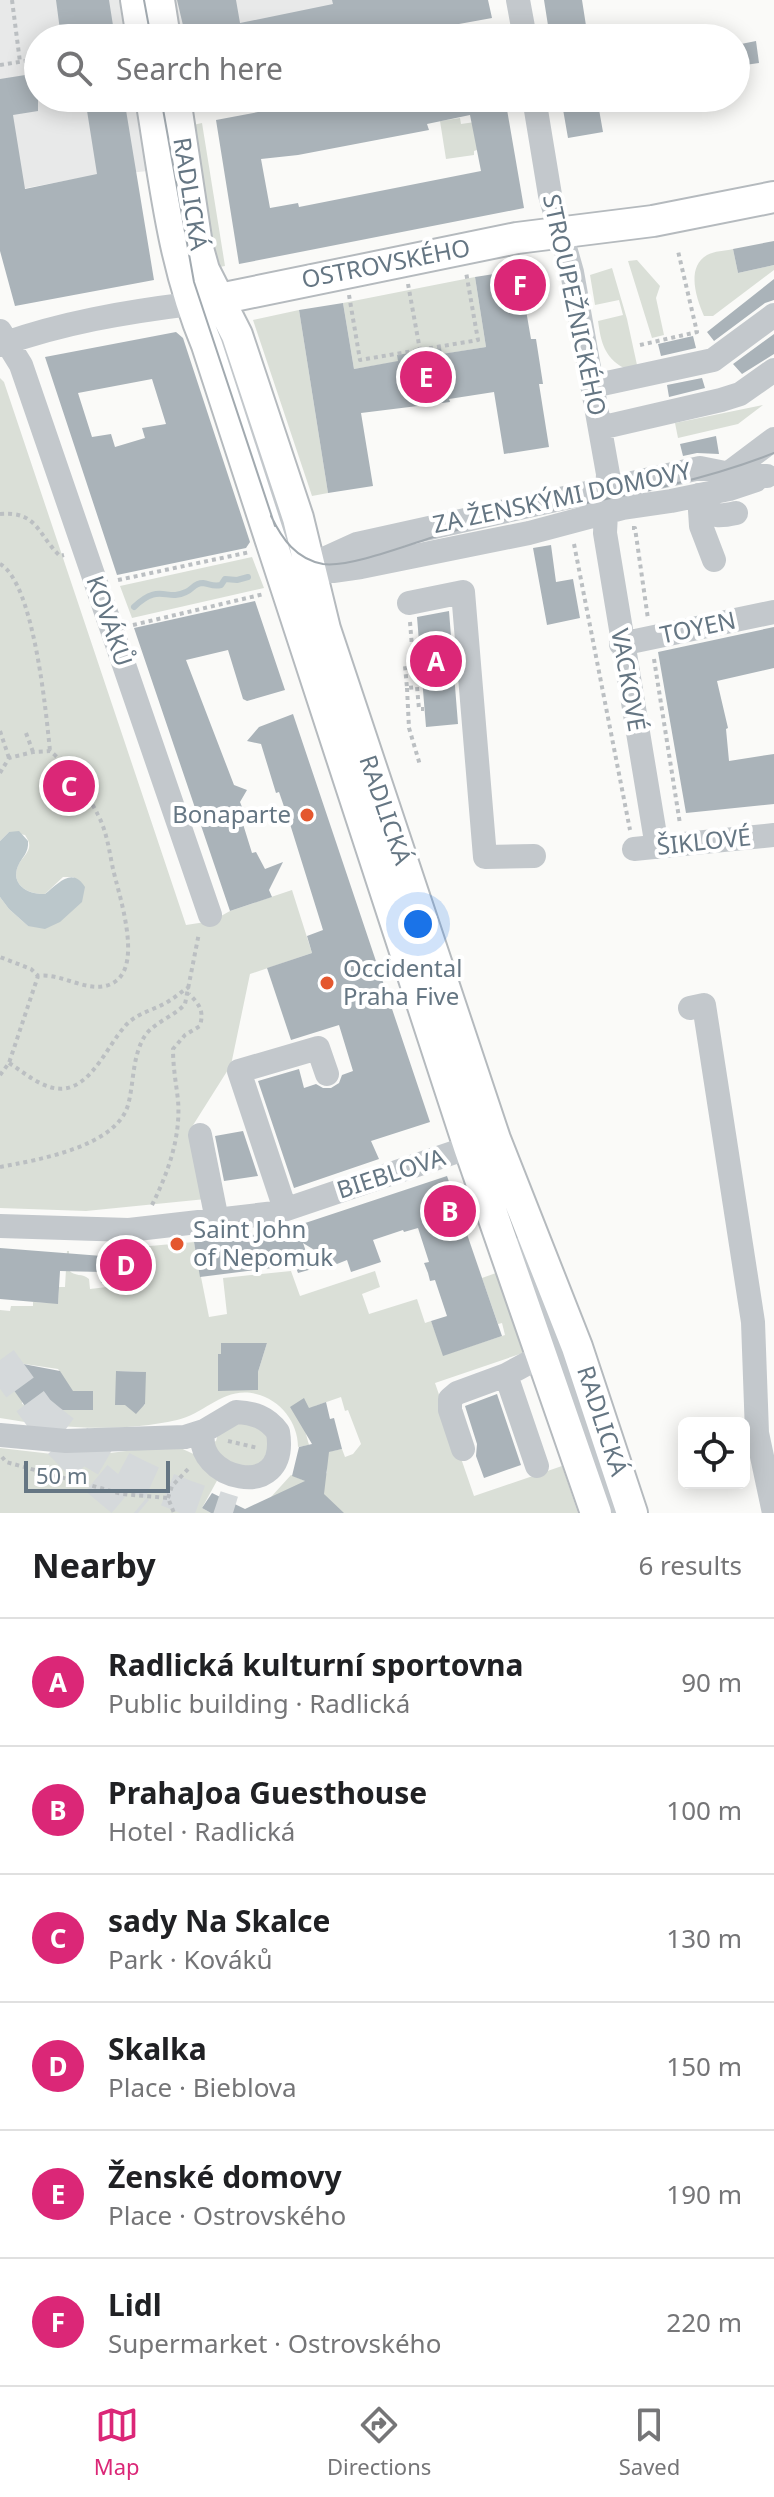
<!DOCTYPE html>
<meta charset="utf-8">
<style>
body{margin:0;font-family:"Noto Sans",sans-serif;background:#f2f2f2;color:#202124}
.controls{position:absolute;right:24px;bottom:24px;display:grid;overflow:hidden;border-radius:12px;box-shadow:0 4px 20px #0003}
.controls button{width:72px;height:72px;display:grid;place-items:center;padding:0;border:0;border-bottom:2px solid #e0e0e0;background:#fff;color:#202124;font:40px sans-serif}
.scale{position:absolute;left:24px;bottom:20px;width:146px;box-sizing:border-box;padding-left:8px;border:4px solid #657683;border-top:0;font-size:22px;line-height:28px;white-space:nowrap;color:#657683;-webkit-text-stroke:6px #fff;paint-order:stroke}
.you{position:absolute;left:418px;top:924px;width:28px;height:28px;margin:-20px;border:6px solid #fff;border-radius:50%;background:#1a73e8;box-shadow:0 0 0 12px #1a73e833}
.badge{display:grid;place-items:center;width:52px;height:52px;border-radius:50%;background:#db2777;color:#fff;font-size:26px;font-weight:700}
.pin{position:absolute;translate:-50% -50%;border:4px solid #fff;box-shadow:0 2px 8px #0006}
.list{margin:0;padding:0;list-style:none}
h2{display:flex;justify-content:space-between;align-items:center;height:104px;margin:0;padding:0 32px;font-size:34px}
h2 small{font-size:26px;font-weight:400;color:#757577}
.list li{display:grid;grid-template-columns:52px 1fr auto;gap:24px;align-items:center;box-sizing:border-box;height:128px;padding:0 32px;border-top:2px solid #e0e0e0}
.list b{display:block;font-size:30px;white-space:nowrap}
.list p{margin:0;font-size:26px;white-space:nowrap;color:#757577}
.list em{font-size:26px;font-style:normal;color:#757577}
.icon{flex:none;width:44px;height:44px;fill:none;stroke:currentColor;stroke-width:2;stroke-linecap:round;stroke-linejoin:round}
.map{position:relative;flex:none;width:774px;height:1513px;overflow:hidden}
.search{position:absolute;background:#fff;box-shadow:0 4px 20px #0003;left:24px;right:24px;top:24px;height:88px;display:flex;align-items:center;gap:20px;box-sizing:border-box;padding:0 28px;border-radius:44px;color:#757577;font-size:30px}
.sheet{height:872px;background:#fff}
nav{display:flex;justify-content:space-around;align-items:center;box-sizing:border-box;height:112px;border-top:2px solid #e0e0e0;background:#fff;font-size:22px;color:#757577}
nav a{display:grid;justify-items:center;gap:4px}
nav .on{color:#db2777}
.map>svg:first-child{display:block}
.built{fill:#e8e9e9}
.green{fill:#dadfd7;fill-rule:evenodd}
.water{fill:#bbc7cb}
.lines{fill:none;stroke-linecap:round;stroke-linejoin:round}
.stream{stroke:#bbc7cb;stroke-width:6}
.building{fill:#aab3b9;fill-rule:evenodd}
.highway-tunnel{stroke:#d5d9db;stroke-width:34;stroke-dasharray:34 17;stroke-linecap:butt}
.major-casing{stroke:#b5babe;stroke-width:34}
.path{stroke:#bbbfc2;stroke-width:4;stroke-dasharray:4 4;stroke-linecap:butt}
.minor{stroke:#c3c8cc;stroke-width:24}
.major{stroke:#fff;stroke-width:30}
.tram{stroke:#a2aab0;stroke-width:2}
.poi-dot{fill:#e4572e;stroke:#fff;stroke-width:3}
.labels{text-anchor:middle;stroke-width:8;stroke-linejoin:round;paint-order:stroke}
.street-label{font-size:24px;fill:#657683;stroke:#fff}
.poi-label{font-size:24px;fill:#657683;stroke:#fff;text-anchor:start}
</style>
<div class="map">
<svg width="774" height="1513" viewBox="0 0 774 1513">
<rect width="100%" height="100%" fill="#fafaf8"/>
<path class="built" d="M0,0h119l6,38h-87v60h98l12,73 -68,7 -80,15z
M168,0h189l6,38h-188z"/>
<path class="green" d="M460,118l1,6 14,-2 5,27 -6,2v4l-28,4 -6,-38z
M202,123l23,143 -17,3 -24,-142z
M733,249l5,24 36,-8v5l-61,46h-9c-8,-18 -18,-49 3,-61 7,-4 18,-4 26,-6z
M637,260l23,26 -4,12 8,37 -12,3 -24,-77z
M612,268l15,51 10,46 -13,3c-20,-11 -23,-26 -26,-47l25,-6 -4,-15 -24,5 -5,-30z
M475,277l11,70 -132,22 -11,-66z
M299,310l29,183 -16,3 -59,-176z
M0,378l4,4 182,543 26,-4 18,-10 62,-21 20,63 -62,21 -19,91 -41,65 16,69 -120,12 -86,-3v-311l9,12 19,17 46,-49h-11l-18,17c-16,1 -35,-9 -27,-28 2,-6 9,-11 11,-18 1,-6 -1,-8 -4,-13l-16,-3 -9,9z
M763,405l-25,19 -60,14 -3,-15z
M252,557l12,31 -132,30 -12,-32z
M194,1242l15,75 18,-3 -4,-36 68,-7 9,25 75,-25 5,16 -18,7 7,20 48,-15 8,24 6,-2 13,34 61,-20 -3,-12 -4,1 -16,-46 14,-5 27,80 -88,30 39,113 88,-30 16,47h-298l-9,-16 20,-22 19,8 17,-10v-21l15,-3 3,8 8,-3 8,-10 -13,-34 -3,1 -4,-14 -26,9 -14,10 8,29 -11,2c0,-24 -17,-47 -42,-53 -32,-8 -51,20 -79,26 -58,13 -120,8 -177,-2v-108l10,1 1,-5h22v-4l25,1 1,-16h6l2,-36h2v19c5,7 14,3 20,9l1,10 59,-7 1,-36zM221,1343h46l-9,29 -37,-18zM18,1363l40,6 3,4 -31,34 -8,-3 1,-9 -10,-6zM116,1371l29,1v33l-4,1 -3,5 -8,-6z
M249,1420l22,19 -10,30 -37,-4 -12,-22 4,-2 3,-11z
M174,1445l26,12 19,20 -17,31 9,5h-211v-65l78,9z"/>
<path class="water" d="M19,831l9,10c1,12 -6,16 -10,25 -8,19 11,29 27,28 13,-10 27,-28 40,-7l-3,15 -22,20 -15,7 -17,-3 -19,-17 -9,-12v-56l9,-9z"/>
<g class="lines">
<path class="stream" d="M134,607c26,-25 32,-5 52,-15 7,-3 8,-9 17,-9 7,1 10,4 18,2l4,-6 12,1 11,-3"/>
</g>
<path class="building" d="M56,0h53l6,38h-54z
M177,0h59l4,23 93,-19 -1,-4h156l4,18 -110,20h-196z
M544,0h38l5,32 -37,6z
M756,41l3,22 -21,3 -2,-21z
M38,73v38l-25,4 12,74 72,-15 -12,-76h39l30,182 -139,26 -15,-55v-172z
M333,98h172l19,110 -285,56 -23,-144zM470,115l11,56 -182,36 -1,-4 -28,5 -9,-49 37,-4 131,-25 -2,-6z
M561,98h36l6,34 -35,6z
M774,241v24l-36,8 -5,-24z
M519,270l12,69h5l7,45h-4l10,63 -45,7 -10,-62 -45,7 1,3 -89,11 12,73 -45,7 -29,-183 44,-7 11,66 44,-8 -1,-6 44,-7 1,6 44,-7 -11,-70z
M774,279v21l-9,3 -51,38 -7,-9z
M176,332l7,6 67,204 -4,6 -129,27 -72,-218zM152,379l14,45 -24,4 3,10 -30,9 -4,-13 -19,3 -14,-44z
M774,334v20l-32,20 -9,-10z
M693,336l3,12 -35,8 -3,-12z
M702,378l3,10 -36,9 -2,-12z
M716,436l3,18 -22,-1 -14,3 -3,-12z
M551,545l5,37 17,-3 7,39 -33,7 -14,-77z
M255,601l30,89 -38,11 -4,-2 -15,-49 -42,10 48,125 13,5 -7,12 2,5 -4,1 14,45 4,-1 9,17 18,-7 -14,28 3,7 -42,14 -96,-283z
M449,611l9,113 -32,3 -9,-110z
M774,627v41l-57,13 11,47 -2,1 3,32 45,-7v50l-88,9 -28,-161z
M293,714l137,408 -59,19 8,18 -85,29 -36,-107 41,-12 5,19 12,-4 7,4h8l8,-5 3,-8 11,-4 -14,-46 -48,15 -24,-72 45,-15 -5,-17 16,-6 -33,-106 -11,-32 -3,1 -15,-49 -14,-3 12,-14z
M243,1131l15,45 -34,5 -9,-45z
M447,1176l55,160 -59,20 -12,-35 16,-5 -12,-36 -5,1 -2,-8 -4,-10 5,-1 -11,-34 -14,4 -1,-2 -30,10 8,22 -30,10 -4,-12 -10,4 -34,-21 9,26 -14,4 -3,-8 -95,12 -6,-35 84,-10z
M150,1246v32l-49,5v-11l-41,-1 -2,33 -58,-5v-51l102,8v-4z
M221,1343h46l-9,29v18l-40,1v-37h3z
M18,1363l42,8 13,20h20v19h-30l-26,-4v17l-24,-34z
M116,1371l30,1 -1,32 -9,10 -11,-9h-10z
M497,1394l24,71 -37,13 -8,-22 1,-12 -12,-38z
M304,1398l5,10 17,-6 4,17 4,-1 8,31 -13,3 -5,42 20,19h-133l-9,-5 10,-15 33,16 60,-28 -13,-5 7,-29 13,-3 -22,-37z"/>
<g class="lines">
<path class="highway-tunnel" d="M0,1360l60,82 28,29 50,42
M37,1411c57,49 124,80 196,102"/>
<defs>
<path id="major" d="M136,0l6,38
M159,0l6,38
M151,98c14,85 22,166 56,247l262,802 127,366
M175,98l22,147 7,25 33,65 61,183 27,111 170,510 82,208 55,166
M200,303l317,-65 136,-17 121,-24"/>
</defs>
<use href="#major" class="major-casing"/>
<path class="path" d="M12,0l8,62
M0,65l38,-6
M408,284l12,66
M349,295l11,65 118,-20 -12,-68
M640,345l57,-13 -19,-81
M0,514c38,-3 37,20 60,42l4,-1
M632,528h3l13,91
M574,544l56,286
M0,564c34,19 46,148 50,187
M118,580l132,-28
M410,622l3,37 -8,7 2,22 10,-1 2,22h5
M133,625l131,-31
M654,659l26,165
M407,688l2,40 11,37
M0,731l9,27
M26,733l7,19
M0,773l9,-15 24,-6 17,-1c15,11 40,47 48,64 9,17 11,35 15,54 6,26 29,93 3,112 -23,17 -53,-9 -78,-5l-7,-7 -31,-12
M9,1063c11,7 21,15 31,20 46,24 63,-34 87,-59 12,-12 28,-14 42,-23 7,-4 13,-10 20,-14
M0,1075l9,-12 29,-87
M0,1167c37,-7 116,-20 128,-62 6,-22 4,-45 15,-66 8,-16 31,-22 42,-35l14,-71
M152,1205c16,-32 29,-68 26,-105 -2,-17 -5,-33 -5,-51l12,-14 15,-9c4,-15 0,-21 -11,-32
M228,1441l30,7
M2,1457l4,5 116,32 46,4 6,15
M168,1498l4,-12 18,-19"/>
<path class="minor" d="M518,0l7,38
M534,98l16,97 22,77 36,202 -3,59 52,314
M211,304l85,257
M0,331l21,34 189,550
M0,345c61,-22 125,-33 190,-41
M593,386l120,-26 61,-45
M600,428l121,-28 19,-6 34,-24
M722,478l52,-39
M699,495l2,31 13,34
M701,506c10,12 21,10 35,7
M304,568l29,3 28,-4 168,-34 94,-25 48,-7 58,-12 27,-9
M305,586l19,-27 33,-15 343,-76 40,8h27
M409,603l54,-11 22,265 49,-1
M621,644l153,-32
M634,849l140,-14
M690,1008l14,-3 49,317 4,111 17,80
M200,1135l17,85
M285,1209l-46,-138 79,-23 9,26
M0,1226l129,4 146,-17 210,-71
M519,1250l35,87 58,176
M236,1412c18,1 31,5 42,20 12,74 -88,45 -74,-1z
M0,1435l66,6 119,-4 19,-6
M463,1449l-13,-39v-11l7,-6 49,-18
M537,1466l-31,-91 37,-20"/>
<use href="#major" class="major"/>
<path class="tram" d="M144,0l7,38
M161,98l33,184 81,244
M271,516c11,23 25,43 52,48 30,4 96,-24 130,-33 106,-26 220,-38 321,-78"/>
</g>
<g class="poi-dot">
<circle cx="307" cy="815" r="8"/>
<circle cx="327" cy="983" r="8"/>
<circle cx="177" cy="1244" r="8"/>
</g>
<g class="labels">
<g class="street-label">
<text transform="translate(190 194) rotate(81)" y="8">RADLICKÁ</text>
<text transform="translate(386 264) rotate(-11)" y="8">OSTROVSKÉHO</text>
<text transform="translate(574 305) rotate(78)" y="8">STROUPEŽNICKÉHO</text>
<text transform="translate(562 498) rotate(-12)" y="8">ZA ŽENSKÝMI DOMOVY</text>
<text transform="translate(109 621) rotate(71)" y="8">KOVÁKŮ</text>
<text transform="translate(698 628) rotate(-12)" y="8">TOYEN</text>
<text transform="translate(628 680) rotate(80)" y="8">VACKOVÉ</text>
<text transform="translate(385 810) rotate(71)" y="8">RADLICKÁ</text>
<text transform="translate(704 842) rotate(-6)" y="8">ŠIKLOVÉ</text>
<text transform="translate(391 1174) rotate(-18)" y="8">BIEBLOVA</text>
<text transform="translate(602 1421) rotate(72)" y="8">RADLICKÁ</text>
</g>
<g class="poi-label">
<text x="291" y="823" text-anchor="end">Bonaparte</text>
<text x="343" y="977">Occidental<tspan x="343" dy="28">Praha Five</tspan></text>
<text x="193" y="1238">Saint John<tspan x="193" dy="28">of Nepomuk</tspan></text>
</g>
</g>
</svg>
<div class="controls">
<button><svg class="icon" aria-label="locate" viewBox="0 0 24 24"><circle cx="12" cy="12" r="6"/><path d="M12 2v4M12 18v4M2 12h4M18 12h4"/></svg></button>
</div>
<div class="scale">50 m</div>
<div class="you"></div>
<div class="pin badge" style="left:436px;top:661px">A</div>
<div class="pin badge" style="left:450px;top:1211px">B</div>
<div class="pin badge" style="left:69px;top:786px">C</div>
<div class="pin badge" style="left:126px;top:1265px">D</div>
<div class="pin badge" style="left:426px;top:377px">E</div>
<div class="pin badge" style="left:520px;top:285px">F</div>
<div class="search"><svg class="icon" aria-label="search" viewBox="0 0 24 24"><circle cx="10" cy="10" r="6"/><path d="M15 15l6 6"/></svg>Search here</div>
</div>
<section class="sheet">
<h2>Nearby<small>6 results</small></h2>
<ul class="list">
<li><span class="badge">A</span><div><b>Radlická kulturní sportovna</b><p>Public building · Radlická</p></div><em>90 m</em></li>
<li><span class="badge">B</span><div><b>PrahaJoa Guesthouse</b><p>Hotel · Radlická</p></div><em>100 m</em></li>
<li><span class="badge">C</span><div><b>sady Na Skalce</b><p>Park · Kováků</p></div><em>130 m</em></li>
<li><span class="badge">D</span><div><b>Skalka</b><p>Place · Bieblova</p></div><em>150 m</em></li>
<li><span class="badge">E</span><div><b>Ženské domovy</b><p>Place · Ostrovského</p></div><em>190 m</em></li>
<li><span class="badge">F</span><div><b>Lidl</b><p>Supermarket · Ostrovského</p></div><em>220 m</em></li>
</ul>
</section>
<nav>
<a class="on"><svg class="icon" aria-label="map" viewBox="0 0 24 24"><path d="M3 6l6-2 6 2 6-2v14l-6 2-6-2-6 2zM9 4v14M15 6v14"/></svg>Map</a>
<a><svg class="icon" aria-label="directions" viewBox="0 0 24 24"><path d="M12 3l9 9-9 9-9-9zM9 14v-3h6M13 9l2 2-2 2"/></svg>Directions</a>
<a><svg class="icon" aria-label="saved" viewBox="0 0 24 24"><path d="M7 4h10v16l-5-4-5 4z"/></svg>Saved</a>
</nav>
